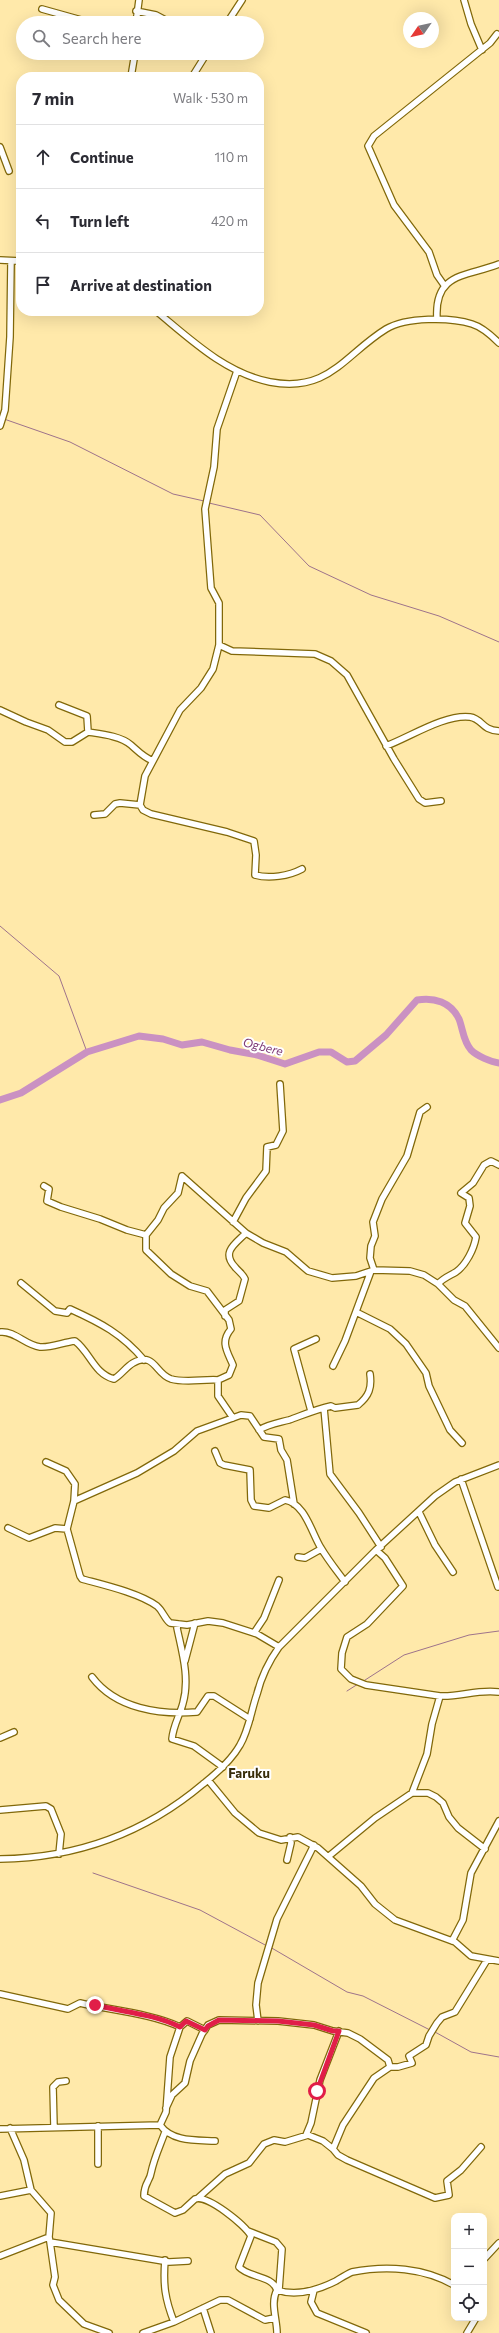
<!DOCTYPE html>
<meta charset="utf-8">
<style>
body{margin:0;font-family:Commissioner,sans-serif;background:#f2f2f3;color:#2b2b33}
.controls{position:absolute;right:12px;bottom:12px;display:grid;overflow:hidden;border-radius:8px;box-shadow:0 4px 16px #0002}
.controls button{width:36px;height:36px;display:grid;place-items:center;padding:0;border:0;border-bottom:1px solid #e1e1e2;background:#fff;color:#2b2b33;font:20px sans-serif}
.compass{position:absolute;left:403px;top:12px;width:36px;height:36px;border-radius:50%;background:#fff;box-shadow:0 4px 16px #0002;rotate:236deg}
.stop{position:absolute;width:12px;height:12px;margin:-9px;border:3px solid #e11d48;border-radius:50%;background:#fff}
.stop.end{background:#e11d48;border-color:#fff;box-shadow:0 1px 4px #0008}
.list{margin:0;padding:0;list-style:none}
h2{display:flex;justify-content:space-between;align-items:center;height:52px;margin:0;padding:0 16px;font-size:17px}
h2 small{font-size:13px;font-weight:400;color:#7c7c81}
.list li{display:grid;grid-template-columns:26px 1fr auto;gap:12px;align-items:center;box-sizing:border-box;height:64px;padding:0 16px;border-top:1px solid #e1e1e2}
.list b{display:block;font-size:15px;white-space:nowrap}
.list em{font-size:13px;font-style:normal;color:#7c7c81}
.icon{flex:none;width:22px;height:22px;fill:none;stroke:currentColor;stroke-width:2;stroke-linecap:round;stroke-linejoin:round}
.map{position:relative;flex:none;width:499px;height:2333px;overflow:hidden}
.search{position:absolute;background:#fff;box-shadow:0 4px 16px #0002;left:16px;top:16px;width:248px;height:44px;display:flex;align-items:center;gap:10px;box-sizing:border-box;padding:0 14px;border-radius:22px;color:#7c7c81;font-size:15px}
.panel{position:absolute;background:#fff;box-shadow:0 4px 16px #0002;left:16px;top:72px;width:248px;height:244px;border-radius:16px}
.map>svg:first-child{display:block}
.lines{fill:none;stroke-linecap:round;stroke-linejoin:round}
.stream{stroke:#9e738b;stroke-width:1}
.river{stroke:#ca91c2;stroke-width:7}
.minor-casing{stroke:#81680a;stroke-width:8}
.minor{stroke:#fff;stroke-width:5.5}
.route{stroke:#e11d48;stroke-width:5}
.labels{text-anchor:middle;stroke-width:4;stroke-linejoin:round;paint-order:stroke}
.water-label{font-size:12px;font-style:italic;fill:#7d3976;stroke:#fff}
.quarter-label{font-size:13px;font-weight:bold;fill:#392e0b;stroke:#fff}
</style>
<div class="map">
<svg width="499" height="2333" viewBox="0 0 499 2333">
<rect width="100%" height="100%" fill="#ffe9aa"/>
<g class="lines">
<path class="stream" d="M4,419l66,23 103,52 31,7
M209,503l51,12 49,51 62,29 68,21 60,26
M0,926l59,50 28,76
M362,1682l42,-27 65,-20 30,-4
M347,1691l11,-7
M93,1873l107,37 67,36
M270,1947l77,45 16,4 67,34
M435,2032l36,20 28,5"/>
<path class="river" d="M0,1100l21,-7 66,-41 52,-16 24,3 19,6 20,-3 28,8 27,5 28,9 34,-12h12l16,10 8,-1 31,-26 31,-35c17,-3 34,2 42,19 4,10 4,22 12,31 6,6 20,12 28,13"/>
<defs>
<path id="minor" d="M464,0l7,24 11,26
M42,9l50,14
M136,11l20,4 15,8
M136,23l3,-23
M227,23l15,-23
M131,77l4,-24
M192,77l15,-24
M0,147l9,24
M0,260l21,1
M444,285l-7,-10 -8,-23 -35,-47 -26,-59 6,-10 116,-93 7,-9
M156,311c34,28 69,62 114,71 59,11 74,-27 116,-53 20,-12 64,-12 86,-5 10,3 20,12 27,19
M437,319c-3,-47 29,-42 62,-55
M237,371l-20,58 -3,38 -9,42 6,79 8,15v42l-6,24 -12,19 -21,22 -35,66 -5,29 3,5 8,4 76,18 27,9 2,14 -1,20c14,4 34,1 47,-6
M0,426l5,-16 5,-73 1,-76
M219,645l13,6 83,3 16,7 16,14 47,84 25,40 6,4 16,-2
M59,705l28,11 1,16
M0,710l26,12 22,8 17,12h7l16,-10c13,2 33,4 43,13 8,7 12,12 22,16
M386,746c24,-9 59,-32 84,-29 13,2 11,13 29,14
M94,815l11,-1 10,-10 5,-1 20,2
M44,1186l5,3 -2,12 14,6 39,12 27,11 19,5
M233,1222l13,-24 20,-27 1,-24 9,-2 7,-14 -3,-47
M374,1270l-4,-12 1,-12 4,-10 -2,-14 9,-23 25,-43 13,-44 7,-5
M21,1283l34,28 12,2 3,-4c31,14 52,25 74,51
M438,1284c5,-6 11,-8 18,-12 10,-7 18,-23 20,-35l-11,-14 5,-17 -1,-8 -8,-5 12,-10 11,-18 7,-4 8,4
M356,1312l34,17 16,15 20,29 3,13 21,44 12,13
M225,1316v-6l14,-9 6,-22c-2,-5 -7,-8 -10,-12 -14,-15 0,-23 11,-34
M1,1332c14,-1 24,13 39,15 11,1 24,-5 35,-6 15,11 19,33 39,38 7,-4 12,-12 19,-16 22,-12 22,11 38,16 14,4 33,0 47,1
M333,1366l12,-25 26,-70
M324,1408l6,66 29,39 22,34
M311,1411l-17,-62 22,-10
M233,1418l-15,-22v-16l11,-5 4,-10c-6,-14 -13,-23 -2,-36l-2,-9 -22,-29 -17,-5 -19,-12 -25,-24v-15l12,-15 6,-12 14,-15 4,-17 64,57 17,10 23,9 22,19 24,7 24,-2 18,-6 36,1 14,4 14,9 16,16 11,6 34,42
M259,1430c10,-6 19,-7 30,-10 14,-5 28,-11 42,-14l4,2 23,-3c11,-9 14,-17 12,-31
M215,1451l5,12 4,2 26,5 1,30 3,6 15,2 16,-8c20,3 27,34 36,48 7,12 16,23 24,34
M46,1462l20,9 9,13 -1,17 -7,28 13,47 2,3c22,6 57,14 75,27 6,5 7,12 13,17l17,2 21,-4 15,2 34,11 22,13
M461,1479l37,108
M74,1501l63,-28 37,-22 23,-20 44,-16 9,1 14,21 15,2 2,11 6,10 7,44
M419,1512l16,33 18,27
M8,1528l21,10 26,-10 12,1
M376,1550l9,8 18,28 -36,38 -20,13 -5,16 -1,16 10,10 15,6 74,11
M298,1557l7,1 16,-9
M178,1624l-1,4c5,24 13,50 6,75 -3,12 -10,23 -11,36l22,7 29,21
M254,1633l10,-15 15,-38
M185,1661l10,-38
M92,1677c24,32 68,38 105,35l11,-16h6l36,23
M0,1738l14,-6
M208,1780l27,33 24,20 22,7 17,-3 20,11 43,38 14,18 20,16 60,22 16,14 28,5
M412,1793l15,-39 5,-30 8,-28c21,1 37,-7 59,-4
M0,1810l46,-4 5,3 10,25 -2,20
M329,1856l46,-38 37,-25h16l8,4 7,6 6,14 9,11 27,21
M0,1859c76,-1 145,-26 203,-75 14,-11 28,-23 37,-39 9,-15 11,-34 17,-51 4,-16 12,-33 22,-47l97,-97 59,-54 20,-14 44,-17
M287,1860l4,-17 -1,-6
M452,1941l11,-21 8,-47 28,-52
M0,1994l68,15 12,-6c31,7 73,11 100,24
M258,2021l-2,-16 2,-22 19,-64 37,-74
M166,2108l6,-13 13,-12 5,-22 12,-27 6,-9 11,-5 59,1 36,4 19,6 15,2 12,6 28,21 2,7
M160,2125c12,17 36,15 55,16
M54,2127l-1,-40 5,-5 8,-1
M0,2129l160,-4 6,-13 4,-55 10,-30 7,-6 18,9
M165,2132c-5,14 -11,26 -14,41 -1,8 -7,10 -7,23l31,17 8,-3 12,-11c12,-5 50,26 56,37l-12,31c10,11 33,8 38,23 20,7 41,0 59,-9 5,-3 11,-7 16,-9 35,-7 72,-4 102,13
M306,2135l5,-12 9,-43 19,-49
M333,2149l5,6 9,5 88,38 14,-3 -2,-14 14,-11 20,-23
M98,2164v-38
M0,2196l31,-6
M198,2198l27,-24 24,-11 15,-19 10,-4 11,2 23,-7 15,6 10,8 10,-24 31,-47 16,-11h8l14,-4 -3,-7 17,-11 3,-9 8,-13 5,-6 13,-5 32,-52
M248,2231l28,11 6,7 -3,41
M49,2237l1,5 119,20 19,-1
M50,2242l5,35 -2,8 6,15 25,24 25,9
M0,2256l49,-19 2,-24 -20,-23 -7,-30 -14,-32
M484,2259l15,-16
M165,2260c-2,25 0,39 9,62l46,-22h8l37,20 9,-2
M277,2290c-7,13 0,29 0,43
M314,2290l-3,12 6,11 49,20
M203,2308l8,25
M143,2333l31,-11
M467,2333l9,-15"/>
</defs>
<use href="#minor" class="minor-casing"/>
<use href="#minor" class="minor"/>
</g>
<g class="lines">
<path class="route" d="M95,2005c28,7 59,9 85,22l6,-6 19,9 3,-4 11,-6 59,1 36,4 19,6h6l-22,60"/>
</g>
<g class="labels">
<g class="water-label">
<text transform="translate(263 1047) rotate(14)" y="4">Ogbere</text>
</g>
<g class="quarter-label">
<text x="249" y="1778">Faruku</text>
</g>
</g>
</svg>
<div class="controls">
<button>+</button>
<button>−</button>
<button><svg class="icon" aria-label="locate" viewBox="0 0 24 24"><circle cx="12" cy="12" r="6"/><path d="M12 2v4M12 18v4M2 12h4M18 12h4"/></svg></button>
</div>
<svg class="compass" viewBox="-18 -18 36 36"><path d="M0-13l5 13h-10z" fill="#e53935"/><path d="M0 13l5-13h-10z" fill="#7c7c81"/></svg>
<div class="stop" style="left:317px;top:2091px"></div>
<div class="stop end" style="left:95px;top:2005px"></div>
<div class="search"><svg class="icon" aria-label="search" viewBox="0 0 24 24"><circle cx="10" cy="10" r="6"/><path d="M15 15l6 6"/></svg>Search here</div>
<section class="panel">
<h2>7 min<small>Walk · 530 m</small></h2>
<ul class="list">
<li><svg class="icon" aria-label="ahead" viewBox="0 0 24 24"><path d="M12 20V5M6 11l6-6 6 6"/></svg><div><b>Continue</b></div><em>110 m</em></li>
<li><svg class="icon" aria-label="left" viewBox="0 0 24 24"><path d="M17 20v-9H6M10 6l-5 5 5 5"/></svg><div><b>Turn left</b></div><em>420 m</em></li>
<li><svg class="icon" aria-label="arrive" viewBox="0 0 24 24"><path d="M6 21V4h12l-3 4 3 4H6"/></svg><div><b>Arrive at destination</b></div></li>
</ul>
</section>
</div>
